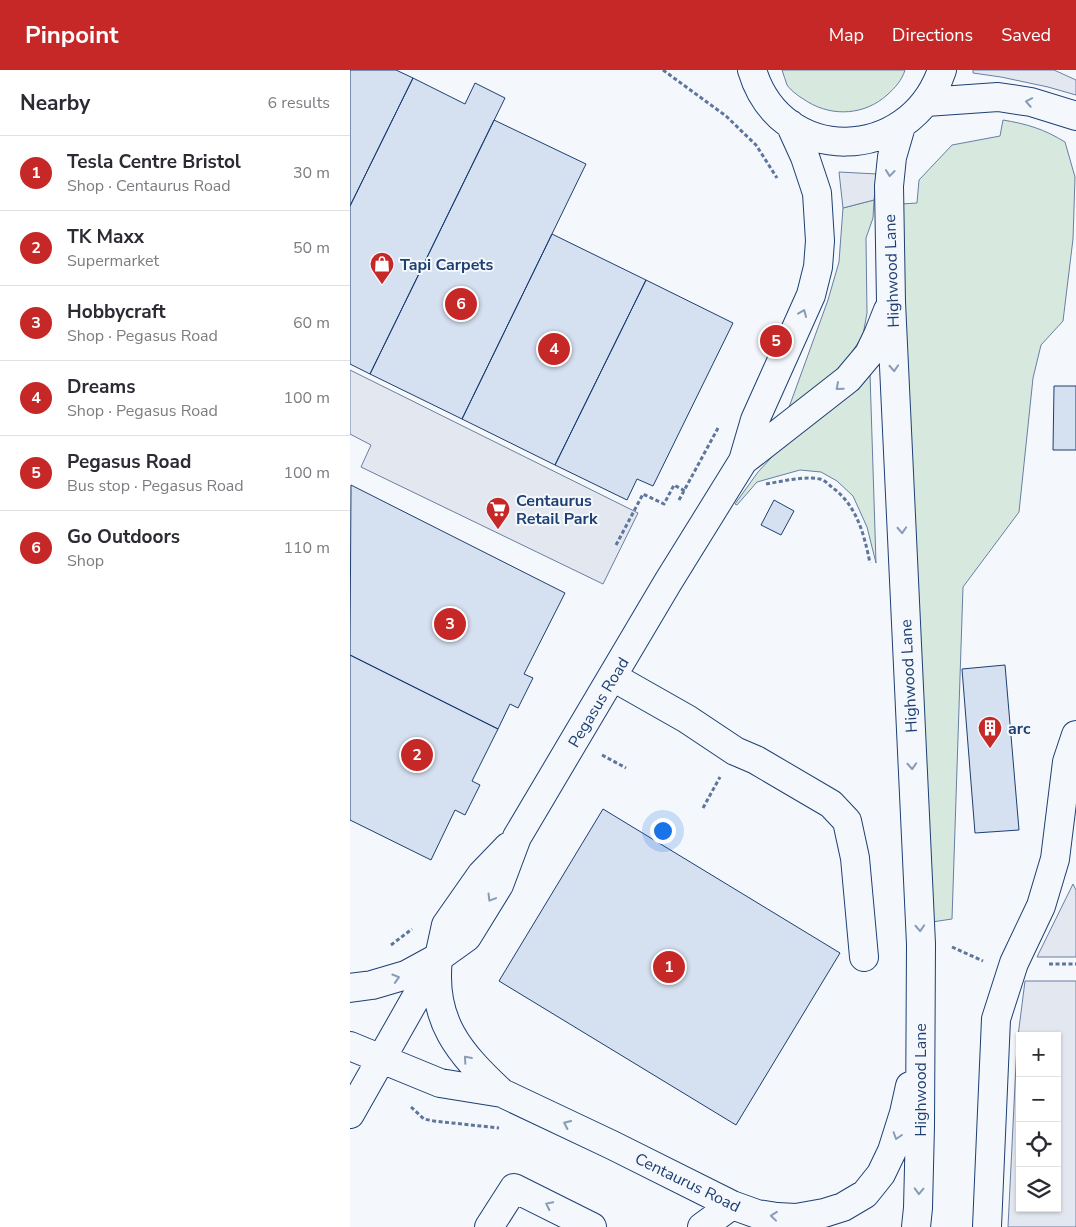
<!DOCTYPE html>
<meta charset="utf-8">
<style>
body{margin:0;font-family:"Nunito Sans",sans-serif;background:#f2f2f3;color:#2b2b33}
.controls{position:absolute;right:15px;bottom:15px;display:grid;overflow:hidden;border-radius:0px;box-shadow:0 1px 4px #0004}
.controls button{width:45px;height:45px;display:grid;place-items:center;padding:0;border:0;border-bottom:1px solid #e1e1e2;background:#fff;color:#2b2b33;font:25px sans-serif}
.you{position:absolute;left:312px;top:760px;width:18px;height:18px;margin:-12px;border:4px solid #fff;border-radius:50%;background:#1a73e8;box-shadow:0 0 0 8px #1a73e833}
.badge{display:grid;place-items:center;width:32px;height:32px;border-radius:50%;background:#c62828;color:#fff;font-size:16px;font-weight:700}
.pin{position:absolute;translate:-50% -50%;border:2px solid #fff;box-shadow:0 1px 5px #0006}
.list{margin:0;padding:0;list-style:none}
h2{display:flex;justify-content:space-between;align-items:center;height:65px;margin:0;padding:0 20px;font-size:21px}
h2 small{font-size:16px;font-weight:400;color:#7c7c81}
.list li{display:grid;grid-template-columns:32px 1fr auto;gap:15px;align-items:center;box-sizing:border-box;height:75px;padding:0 20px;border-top:1px solid #e1e1e2}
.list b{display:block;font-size:19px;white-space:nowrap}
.list p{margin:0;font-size:16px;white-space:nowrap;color:#7c7c81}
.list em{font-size:16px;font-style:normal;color:#7c7c81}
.icon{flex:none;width:28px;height:28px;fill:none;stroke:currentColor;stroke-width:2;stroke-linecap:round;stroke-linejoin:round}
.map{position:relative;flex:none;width:726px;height:1157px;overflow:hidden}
header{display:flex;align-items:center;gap:30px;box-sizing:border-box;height:70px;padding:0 25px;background:#c62828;color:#fff}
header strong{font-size:24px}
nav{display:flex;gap:28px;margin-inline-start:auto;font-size:18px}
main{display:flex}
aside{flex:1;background:#fff}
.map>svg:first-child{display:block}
.green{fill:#d7e8df;stroke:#687fa3}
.parking{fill:#e3e8f0;stroke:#687fa3;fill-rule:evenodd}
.building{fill:#d5e0f0;stroke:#1d3f73}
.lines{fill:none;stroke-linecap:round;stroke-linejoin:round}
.minor-casing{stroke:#1d3f73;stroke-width:30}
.path{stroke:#5e769c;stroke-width:3;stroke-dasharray:4 2.5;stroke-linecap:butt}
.minor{stroke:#f4f7fb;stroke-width:28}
.oneway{stroke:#889bb7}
.labels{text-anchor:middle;stroke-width:4;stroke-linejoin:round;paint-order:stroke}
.poi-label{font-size:16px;font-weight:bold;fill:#1d3f73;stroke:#f4f7fb;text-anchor:start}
.street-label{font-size:16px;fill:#1d3f73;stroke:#f4f7fb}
</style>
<header>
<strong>Pinpoint</strong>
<nav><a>Map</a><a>Directions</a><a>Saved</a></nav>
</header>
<main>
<aside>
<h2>Nearby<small>6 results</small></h2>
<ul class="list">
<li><span class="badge">1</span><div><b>Tesla Centre Bristol</b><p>Shop · Centaurus Road</p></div><em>30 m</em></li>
<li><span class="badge">2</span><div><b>TK Maxx</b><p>Supermarket</p></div><em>50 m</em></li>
<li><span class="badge">3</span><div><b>Hobbycraft</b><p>Shop · Pegasus Road</p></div><em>60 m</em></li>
<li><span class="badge">4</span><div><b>Dreams</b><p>Shop · Pegasus Road</p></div><em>100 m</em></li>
<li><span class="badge">5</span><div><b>Pegasus Road</b><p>Bus stop · Pegasus Road</p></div><em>100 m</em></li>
<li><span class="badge">6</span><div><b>Go Outdoors</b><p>Shop</p></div><em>110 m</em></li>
</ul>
</aside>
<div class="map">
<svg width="726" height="1157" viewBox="0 0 726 1157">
<rect width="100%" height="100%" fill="#f4f7fb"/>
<path class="green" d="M432,0h123c-3,10 -10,18 -18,25 -22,20 -54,22 -79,7 -8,-5 -16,-10 -21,-17 -2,-5 -3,-10 -5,-15z
M653,50c24,4 41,9 62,22l10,35 -2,62 -10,82 -22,24 -8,33 -14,134 -56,75 -11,332 -20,3 -27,-517 -4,-201 16,-1 2,-23 33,-35 48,-9z
M524,130l-1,18 -7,20 1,75 -4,22 -16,25 -28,26 -31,24 40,-110 11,-38 4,-54z
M520,304l6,189 -9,-36 -14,-31 -16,-15 -16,-9 -21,-2 -43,12 -20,23 -2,-1 23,-32 24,-26z"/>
<path class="parking" d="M623,0h81l22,10v15l-28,-8 -47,-10 -28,-4z
M489,102l38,2 -3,26 -31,8z
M0,300l288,143 -35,71 -242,-117 10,-22 -21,-11z
M723,814l3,6v67h-39z
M675,911h51v246h-68l9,-183zM670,966h37v172h-37z"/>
<path class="building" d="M0,0h46l17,8 -63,128z
M63,8l52,26 10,-21 30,15 -135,276 -20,-10v-158z
M144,50l92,44 -124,255 -92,-45z
M202,164l94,46 -91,185 -93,-46z
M296,210l87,43 -80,163 -16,-7 -10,21 -72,-35z
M704,316h22v64h-23z
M1,415l214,108 -41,81 9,4 -15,30 -8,-4 -12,25 -148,-74z
M424,430l20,11 -13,24 -20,-10z
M0,585l148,74 -26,52 8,4 -15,30 -10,-5 -24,50 -81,-40z
M655,595l14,165 -44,3 -13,-164z
M253,739l237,144 -104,172 -237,-144z"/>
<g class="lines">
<defs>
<path id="minor" d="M402,0c29,97 158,94 190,0
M576,32l72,-5 33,5 45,14
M551,56l-9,31 -3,29 2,116 30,642 -1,182 -2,82 -2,19
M393,391l105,-82 21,-25 9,-19 10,-25
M263,607l74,42 48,32 21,9 75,44 16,17 8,37 9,99
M88,889c-7,62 21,94 64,134
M0,918l22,-3 34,-10 33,-18 28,-20 32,-52 18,-48 151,-255 75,-121 12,-41 56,-125 7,-28 2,-26 -3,-48 -12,-36 -15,-33
M0,976l90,37 62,10 110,52 120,60 25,9 20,3 19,1 28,-5 19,-6 22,-13 16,-20 11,-23 12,-38 6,-27
M0,1044l89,-157 7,-32 35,-50 27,-28
M139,1157l25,-39 78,39
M352,1157l30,-22
M637,1157l9,-208 18,-56 27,-57 14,-47 12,-97 9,-27"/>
</defs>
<use href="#minor" class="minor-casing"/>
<path class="path" d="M313,0l63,46 30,29 21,33
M416,414c18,-3 36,-8 54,-5 5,1 9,6 13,9 24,18 31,46 37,75
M329,430l39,-72
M266,475l27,-51 21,10 10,-19 11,6
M252,685l24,13
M353,738l17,-31
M41,875l21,-16
M602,877l31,14
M699,894h27
M61,1037l13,12 10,2 65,7"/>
<use href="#minor" class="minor"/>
</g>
<defs><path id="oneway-chevron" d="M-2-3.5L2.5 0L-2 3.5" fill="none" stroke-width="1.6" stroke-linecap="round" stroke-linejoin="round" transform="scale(1.25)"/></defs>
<g class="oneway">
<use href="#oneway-chevron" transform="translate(679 32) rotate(-169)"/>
<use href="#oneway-chevron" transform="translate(540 103) rotate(96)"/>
<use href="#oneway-chevron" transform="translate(453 243) rotate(-67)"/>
<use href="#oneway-chevron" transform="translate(544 298) rotate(87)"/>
<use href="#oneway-chevron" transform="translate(489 317) rotate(139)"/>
<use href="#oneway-chevron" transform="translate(552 460) rotate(87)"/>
<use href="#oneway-chevron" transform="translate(562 696) rotate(87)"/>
<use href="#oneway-chevron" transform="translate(141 828) rotate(121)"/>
<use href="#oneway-chevron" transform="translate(570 858) rotate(87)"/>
<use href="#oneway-chevron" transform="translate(46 908) rotate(-17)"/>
<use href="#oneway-chevron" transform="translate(117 989) rotate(-131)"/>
<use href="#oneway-chevron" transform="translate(217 1054) rotate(-155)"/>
<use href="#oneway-chevron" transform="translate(547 1066) rotate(108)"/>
<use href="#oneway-chevron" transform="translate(569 1121) rotate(92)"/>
<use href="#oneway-chevron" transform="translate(199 1135) rotate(-154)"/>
<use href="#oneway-chevron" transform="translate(424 1146) rotate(-174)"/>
</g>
<defs>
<symbol id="shop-pin" viewBox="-11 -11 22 30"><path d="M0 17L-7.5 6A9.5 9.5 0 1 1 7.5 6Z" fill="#c62828" stroke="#f4f7fb"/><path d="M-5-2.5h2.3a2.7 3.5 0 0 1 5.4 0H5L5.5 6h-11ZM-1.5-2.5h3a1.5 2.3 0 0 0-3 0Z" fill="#fff"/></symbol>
<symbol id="supermarket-pin" viewBox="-11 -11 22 30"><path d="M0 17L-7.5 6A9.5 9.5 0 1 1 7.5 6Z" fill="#c62828" stroke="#f4f7fb"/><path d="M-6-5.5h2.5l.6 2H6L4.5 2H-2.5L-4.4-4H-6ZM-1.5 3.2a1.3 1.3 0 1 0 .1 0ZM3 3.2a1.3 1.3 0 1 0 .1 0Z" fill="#fff"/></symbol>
<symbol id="building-pin" viewBox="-11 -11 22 30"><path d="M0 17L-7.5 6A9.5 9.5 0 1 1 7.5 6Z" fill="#c62828" stroke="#f4f7fb"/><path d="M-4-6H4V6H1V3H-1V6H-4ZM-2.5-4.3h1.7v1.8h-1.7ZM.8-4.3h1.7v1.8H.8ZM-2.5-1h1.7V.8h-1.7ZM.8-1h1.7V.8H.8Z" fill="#fff"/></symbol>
</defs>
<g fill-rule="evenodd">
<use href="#shop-pin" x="18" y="180" width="28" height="38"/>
<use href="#supermarket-pin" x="134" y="425" width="28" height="38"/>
<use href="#building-pin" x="626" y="644" width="28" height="38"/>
</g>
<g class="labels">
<g class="poi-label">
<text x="50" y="200">Tapi Carpets</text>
<text x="166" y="436">Centaurus<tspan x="166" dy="18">Retail Park</tspan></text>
<text x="658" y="664">arc</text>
</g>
<g class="street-label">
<text transform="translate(541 201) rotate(-92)" y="6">Highwood Lane</text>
<text transform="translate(558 606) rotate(-93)" y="6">Highwood Lane</text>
<text transform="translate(248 632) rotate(-59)" y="6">Pegasus Road</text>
<text transform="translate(570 1010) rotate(-90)" y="6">Highwood Lane</text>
<text transform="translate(338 1112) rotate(26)" y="6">Centaurus Road</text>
</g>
</g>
</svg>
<div class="controls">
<button>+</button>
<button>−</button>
<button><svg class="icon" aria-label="locate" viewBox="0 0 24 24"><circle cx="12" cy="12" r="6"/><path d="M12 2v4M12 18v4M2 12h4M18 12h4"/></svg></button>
<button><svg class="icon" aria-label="layers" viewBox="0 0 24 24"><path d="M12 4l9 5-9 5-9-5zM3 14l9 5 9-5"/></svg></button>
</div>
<div class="you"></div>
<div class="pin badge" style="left:319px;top:897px">1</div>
<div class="pin badge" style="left:67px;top:685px">2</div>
<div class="pin badge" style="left:100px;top:554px">3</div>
<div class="pin badge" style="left:204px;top:279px">4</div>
<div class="pin badge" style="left:426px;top:271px">5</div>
<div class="pin badge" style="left:111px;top:234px">6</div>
</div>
</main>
